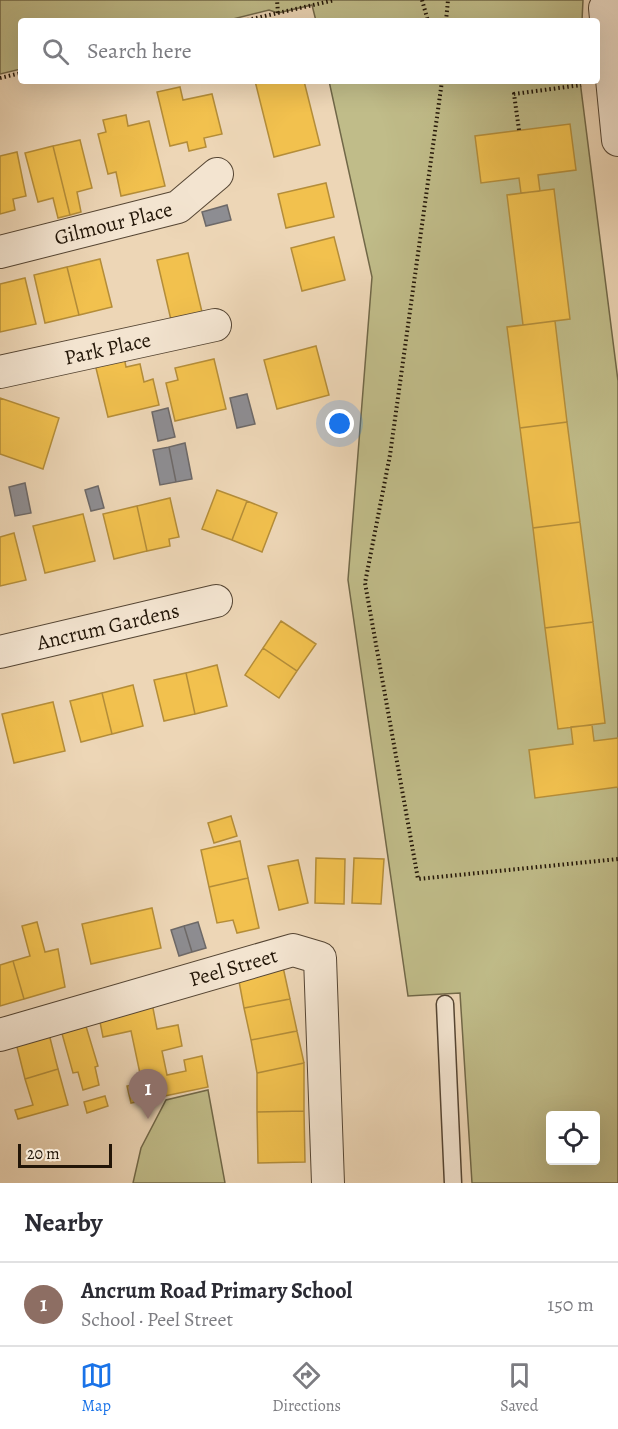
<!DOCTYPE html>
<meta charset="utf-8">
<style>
body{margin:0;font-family:Alegreya,serif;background:#f7f7f7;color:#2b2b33}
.controls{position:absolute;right:18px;bottom:18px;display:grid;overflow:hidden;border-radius:6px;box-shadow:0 6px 24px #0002}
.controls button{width:54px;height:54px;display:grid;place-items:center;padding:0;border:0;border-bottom:2px solid #e1e1e2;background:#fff;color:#2b2b33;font:30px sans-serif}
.scale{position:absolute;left:18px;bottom:15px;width:94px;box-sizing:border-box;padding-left:6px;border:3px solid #221507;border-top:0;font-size:16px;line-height:21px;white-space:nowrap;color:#221507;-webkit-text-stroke:4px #f3e4d0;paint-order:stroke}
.you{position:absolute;left:340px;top:424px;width:21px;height:21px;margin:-15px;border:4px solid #fff;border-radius:50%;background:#1a73e8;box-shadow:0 0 0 9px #1a73e833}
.badge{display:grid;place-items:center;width:39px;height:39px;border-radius:50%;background:#1a73e8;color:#fff;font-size:20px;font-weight:700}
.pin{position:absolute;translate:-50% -50px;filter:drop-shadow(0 2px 3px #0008)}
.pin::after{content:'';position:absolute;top:32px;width:21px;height:18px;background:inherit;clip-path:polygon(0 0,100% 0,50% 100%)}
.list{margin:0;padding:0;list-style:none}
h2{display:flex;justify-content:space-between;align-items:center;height:78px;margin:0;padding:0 24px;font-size:26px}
h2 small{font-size:20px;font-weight:400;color:#7c7c81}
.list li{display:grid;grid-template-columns:39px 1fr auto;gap:18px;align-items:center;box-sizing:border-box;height:84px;padding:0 24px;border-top:2px solid #e1e1e2}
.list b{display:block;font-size:22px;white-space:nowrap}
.list p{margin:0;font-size:20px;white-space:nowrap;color:#7c7c81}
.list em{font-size:20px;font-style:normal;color:#7c7c81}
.icon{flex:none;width:33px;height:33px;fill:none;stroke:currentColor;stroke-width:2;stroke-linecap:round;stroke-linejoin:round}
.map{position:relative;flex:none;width:618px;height:1183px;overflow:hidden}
.search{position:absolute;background:#fff;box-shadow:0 6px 24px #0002;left:18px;right:18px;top:18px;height:66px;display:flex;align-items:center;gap:15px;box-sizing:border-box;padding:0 21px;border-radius:6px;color:#7c7c81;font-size:22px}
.sheet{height:162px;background:#fff}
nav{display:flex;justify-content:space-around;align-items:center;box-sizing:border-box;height:84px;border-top:2px solid #e1e1e2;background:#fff;font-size:16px;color:#7c7c81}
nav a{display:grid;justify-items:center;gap:3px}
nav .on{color:#1a73e8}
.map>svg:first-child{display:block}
.green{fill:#c0bc89;stroke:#716848;stroke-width:1.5;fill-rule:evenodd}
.homes{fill:#f2c14e;stroke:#b48d39;stroke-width:1.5}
.industry{fill:#8d8d92;stroke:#6d6968;stroke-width:1.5}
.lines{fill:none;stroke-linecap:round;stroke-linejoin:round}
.lane-casing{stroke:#554533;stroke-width:19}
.street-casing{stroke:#554533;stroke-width:34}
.path{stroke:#221507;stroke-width:4;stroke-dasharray:1.5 3;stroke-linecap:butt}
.lane{stroke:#f3e4d0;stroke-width:16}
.street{stroke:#f3e4d0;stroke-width:32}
.labels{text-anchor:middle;stroke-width:6;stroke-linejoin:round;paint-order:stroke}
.street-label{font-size:21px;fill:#221507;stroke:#f3e4d0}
</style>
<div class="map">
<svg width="618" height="1183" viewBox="0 0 618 1183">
<rect width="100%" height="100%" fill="#edd6b6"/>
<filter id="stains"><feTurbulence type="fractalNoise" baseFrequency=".00333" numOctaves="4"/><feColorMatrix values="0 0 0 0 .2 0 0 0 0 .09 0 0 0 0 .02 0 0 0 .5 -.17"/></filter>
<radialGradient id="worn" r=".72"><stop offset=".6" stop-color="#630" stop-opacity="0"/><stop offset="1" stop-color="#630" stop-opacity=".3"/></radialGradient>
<path class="green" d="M0,0h583l-1,21h-266l-4,-16 -34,8 -9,-3 -44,11h-204v48l-21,5z
M329,81h251l38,300v802h-146l-12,-190 -52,3 -60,-416 24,-303zM550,1116h46v44h-46z
M208,1090l17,93h-92l8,-35 25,-48z"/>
<path class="homes" d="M255,81h49l16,64 -46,12z
M180,87l3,13 29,-6 10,40 -18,4 2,9 -17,4 -2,-9 -17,4 -13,-54z
M126,115l2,11 21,-5 16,65 -44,10 -5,-24 -8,2 -10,-40 8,-2 -3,-12z
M570,124l6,46 -38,5 2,16 -19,2 -2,-15 -38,5 -6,-47z
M80,140l12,48 -15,4 4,20 -11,3 -17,-69z
M53,146l17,69 -12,3 -5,-20 -15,4 -13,-49z
M17,152l9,44 -13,3 2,11 -15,4v-58z
M326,183l8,34 -48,11 -8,-34z
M554,189l16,130 -47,6 -16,-130z
M334,237l11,43 -43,11 -11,-43z
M188,253l14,59 -31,8 -14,-60z
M100,259l12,48 -33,8 -12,-48z
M67,267l12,48 -34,8 -11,-48z
M25,278l11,46 -36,8v-48z
M555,321l12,101 -47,6 -13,-101z
M316,346l13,49 -52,14 -13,-49z
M124,357l2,10 14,-3 4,18 9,-3 6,26 -51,12 -13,-53z
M214,359l12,50 -51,12 -9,-38 12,-3 -3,-12z
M0,398l59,20 -16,51 -43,-15z
M567,422l13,100 -47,6 -13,-100z
M217,490l30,11 -15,39 -30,-11z
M170,498l9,39 -10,2 1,7 -23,5 -10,-45z
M247,501l30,12 -15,39 -30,-12z
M137,506l10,45 -33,8 -11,-45z
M83,514l12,47 -50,12 -12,-47z
M580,522l13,100 -48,6 -12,-100z
M14,533l12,47 -26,6v-49z
M281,621l35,23 -19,27 -34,-23z
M593,622l12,101 -47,6 -13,-101z
M263,648l34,23 -18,27 -34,-23z
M217,665l10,41 -32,8 -9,-41z
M186,673l9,41 -31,7 -10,-41z
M133,685l10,41 -31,8 -10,-41z
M102,693l10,41 -31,8 -11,-41z
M53,702l12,49 -51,12 -12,-49z
M592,725l2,16 24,-3v49l-83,11 -6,-48 44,-6 -2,-17z
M231,816l6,20 -23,7 -6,-20z
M240,841l8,37 -39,9 -8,-37z
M316,858l29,1 -1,45 -29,-1z
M354,858l30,1 -3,45 -29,-1z
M298,860l10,43 -29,7 -11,-44z
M248,878l11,50 -22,5 -4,-13 -16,3 -8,-36z
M152,908l9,40 -70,16 -9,-40z
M37,922l8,30 13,-3 7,38 -41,12 -11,-38 17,-5 -8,-30z
M13,961l11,38 -24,7v-41z
M283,967l7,32 -46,9 -6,-32z
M290,999l7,32 -46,9 -7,-32z
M152,1003l5,26 21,-4 4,21 -20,5 5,24 19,-4 -2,-11 18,-4 6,31 -77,16 -4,-17 15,-3 -11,-52 -28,6 -4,-20z
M85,1023l13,43 -3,1 4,18 -16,5 -5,-18 -5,1 -12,-43z
M297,1031l7,32 -47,10 -6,-33z
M49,1034l9,35 -33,10 -9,-36z
M304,1063v48l-47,1v-39z
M58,1069l10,36 -50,14 -3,-9 18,-5 -8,-26z
M105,1096l3,10 -21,7 -3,-11z
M304,1111l1,51 -47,1 -1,-51z"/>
<path class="industry" d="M227,205l4,15 -25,6 -4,-14z
M247,394l8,30 -18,4 -7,-30z
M168,408l7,29 -17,4 -6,-29z
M185,443l7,36 -16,3 -7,-35z
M169,447l7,35 -16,3 -7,-35z
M25,483l6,30 -16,3 -6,-29z
M98,486l6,22 -13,3 -6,-21z
M198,922l8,26 -14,4 -8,-26z
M184,926l8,26 -13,4 -8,-26z"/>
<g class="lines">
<defs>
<path id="lane" d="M445,1004l8,179"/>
<g id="street">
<path d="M605,8l13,132"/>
<path id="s1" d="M0,252l178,-45 39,-33"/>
<path id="s2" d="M0,372l215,-47"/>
<path id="s3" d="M0,652l216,-51"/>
<path id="s4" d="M0,1035l293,-85 27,8 8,225"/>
</g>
</defs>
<use href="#lane" class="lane-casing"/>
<use href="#street" class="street-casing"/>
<path class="path" d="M422,0l6,21
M278,13l57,-13
M243,21l35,-8 -1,-13
M446,21l2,-21
M0,78l21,-5
M442,81l-52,374 -25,128 53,296 200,-20
M519,130l-5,-36 67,-9"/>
<use href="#lane" class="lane"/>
<use href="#street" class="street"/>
</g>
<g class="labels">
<g class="street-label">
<text dy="7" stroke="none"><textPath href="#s1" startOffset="117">Gilmour Place</textPath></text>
<text dy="7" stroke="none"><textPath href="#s2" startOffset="110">Park Place</textPath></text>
<text dy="7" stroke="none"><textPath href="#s3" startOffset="111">Ancrum Gardens</textPath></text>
<text dy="7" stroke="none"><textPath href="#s4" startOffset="243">Peel Street</textPath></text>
</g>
</g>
<rect width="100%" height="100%" filter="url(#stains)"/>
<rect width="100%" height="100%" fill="url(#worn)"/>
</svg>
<div class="controls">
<button><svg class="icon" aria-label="locate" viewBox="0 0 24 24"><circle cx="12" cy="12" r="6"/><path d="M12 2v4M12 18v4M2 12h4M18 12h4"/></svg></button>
</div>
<div class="scale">20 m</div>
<div class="you"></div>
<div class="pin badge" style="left:148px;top:1119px;background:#8d6e63">1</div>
<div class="search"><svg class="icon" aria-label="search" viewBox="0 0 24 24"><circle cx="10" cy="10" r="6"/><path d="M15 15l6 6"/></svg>Search here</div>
</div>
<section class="sheet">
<h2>Nearby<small></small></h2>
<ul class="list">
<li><span class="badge" style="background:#8d6e63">1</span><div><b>Ancrum Road Primary School</b><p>School · Peel Street</p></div><em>150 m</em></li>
</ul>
</section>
<nav>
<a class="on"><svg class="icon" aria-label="map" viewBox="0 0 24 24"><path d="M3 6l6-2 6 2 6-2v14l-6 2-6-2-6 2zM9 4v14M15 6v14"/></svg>Map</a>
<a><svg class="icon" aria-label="directions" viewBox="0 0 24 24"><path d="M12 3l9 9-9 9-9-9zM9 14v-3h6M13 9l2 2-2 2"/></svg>Directions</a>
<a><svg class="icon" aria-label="saved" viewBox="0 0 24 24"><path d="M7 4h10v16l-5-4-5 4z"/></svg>Saved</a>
</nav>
